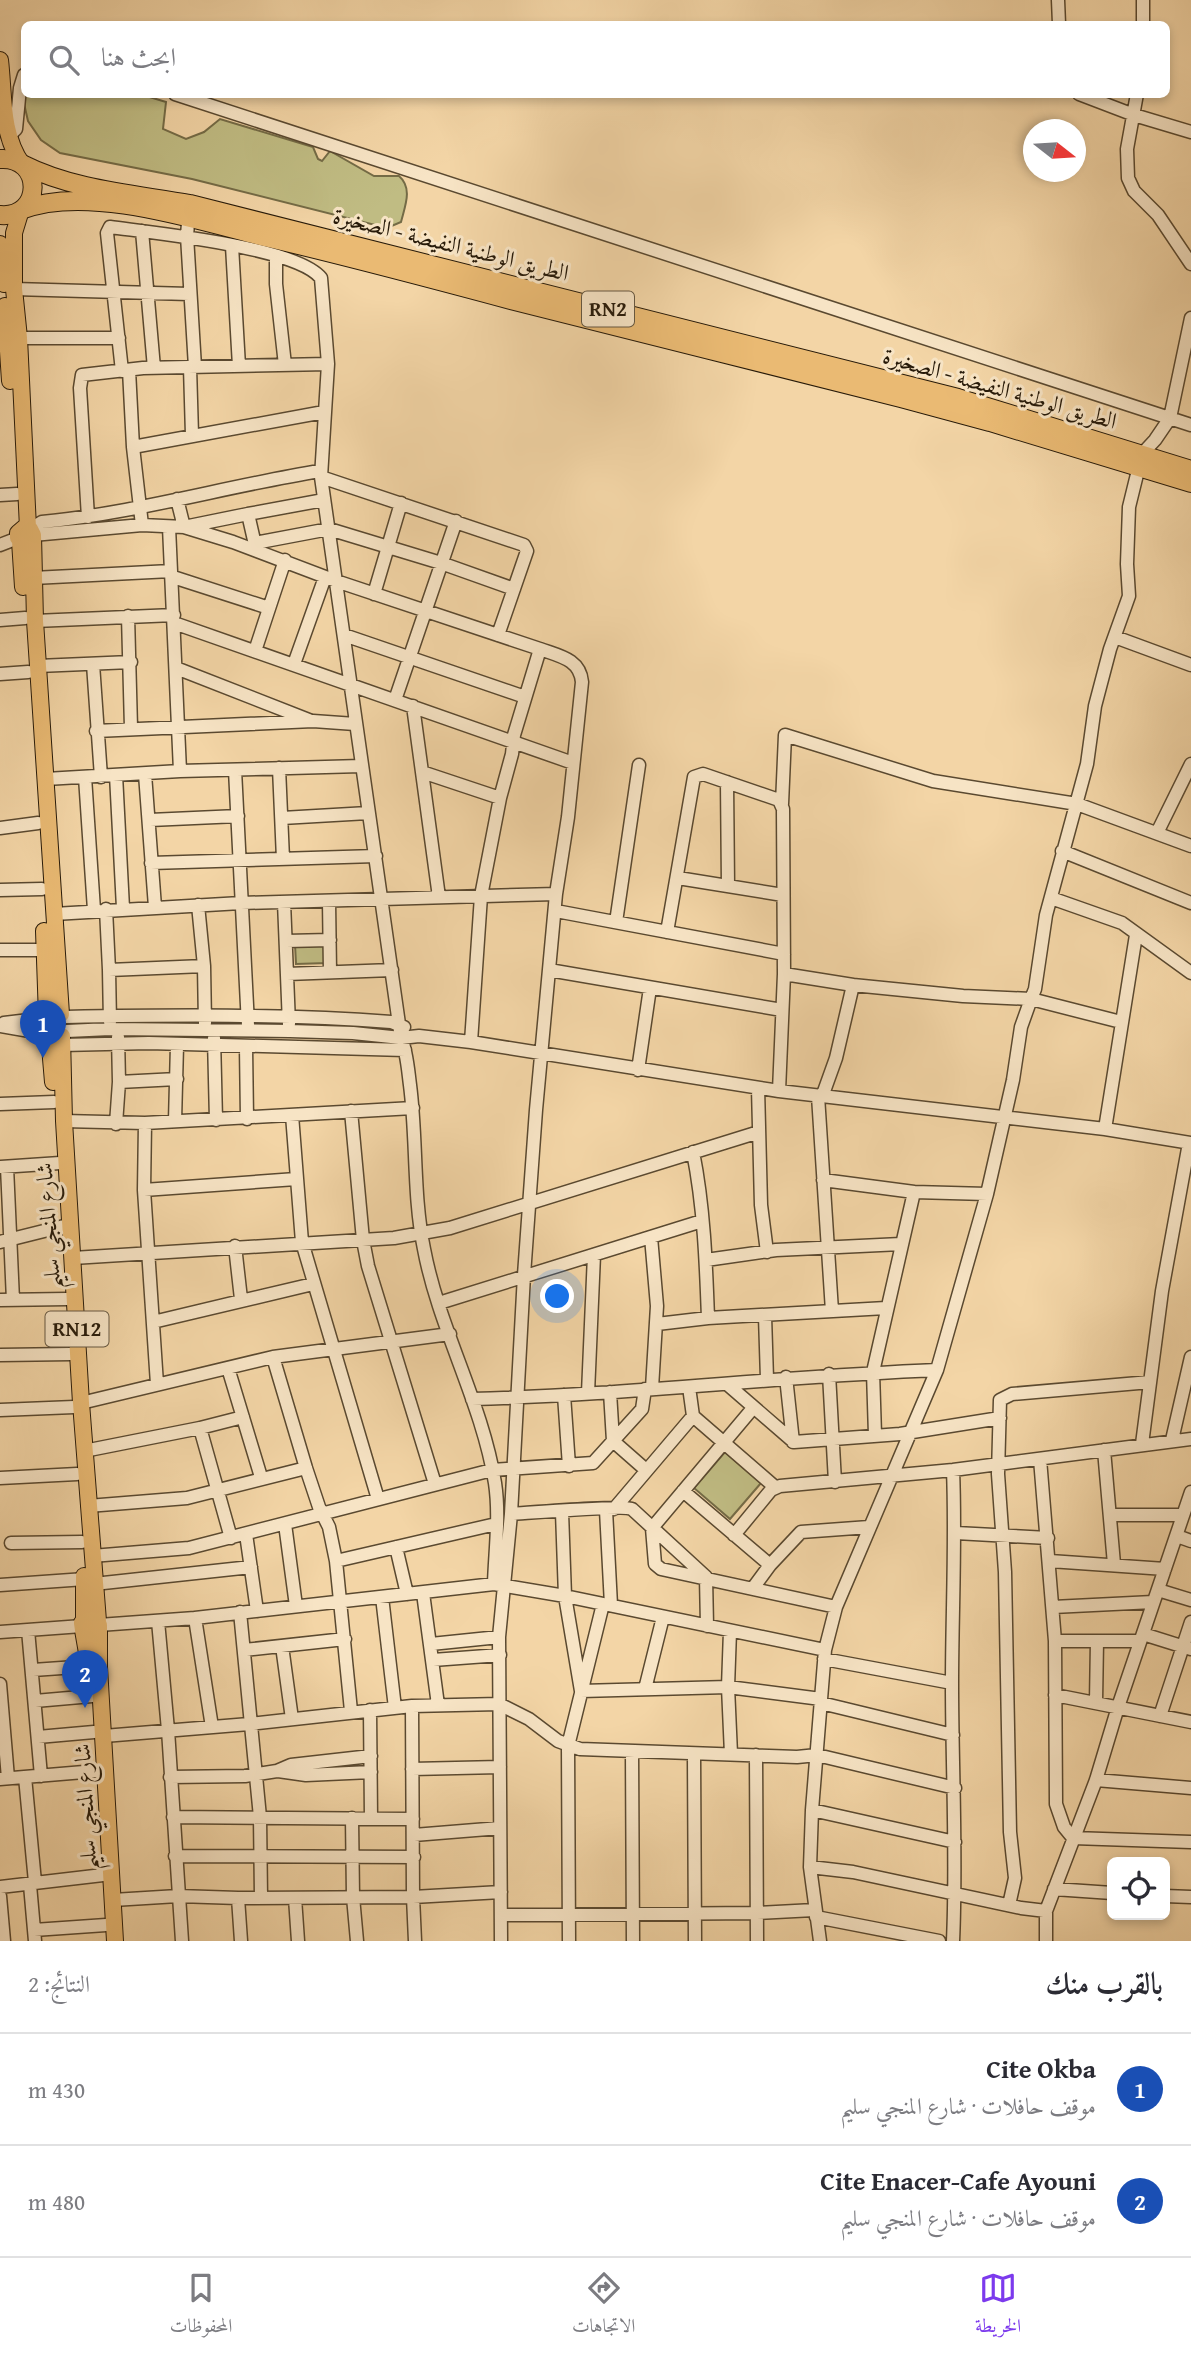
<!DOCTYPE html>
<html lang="ar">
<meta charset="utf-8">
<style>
body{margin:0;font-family:"Gentium Book Plus",Amiri,serif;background:#f7f7f7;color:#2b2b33;direction:rtl}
.controls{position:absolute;right:21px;bottom:21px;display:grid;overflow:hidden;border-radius:10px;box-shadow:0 4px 10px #0003}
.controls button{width:63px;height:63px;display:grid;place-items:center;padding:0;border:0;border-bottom:2px solid #e1e1e2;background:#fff;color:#2b2b33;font:35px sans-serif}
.compass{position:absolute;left:1023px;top:119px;width:63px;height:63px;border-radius:50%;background:#fff;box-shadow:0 4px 10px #0003;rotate:107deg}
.you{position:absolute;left:558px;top:1297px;width:24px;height:24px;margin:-18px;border:5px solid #fff;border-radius:50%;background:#1a73e8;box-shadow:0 0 0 10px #1a73e833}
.badge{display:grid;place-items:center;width:46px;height:46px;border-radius:50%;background:#7c3aed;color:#fff;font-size:23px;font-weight:700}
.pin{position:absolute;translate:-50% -58px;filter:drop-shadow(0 2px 4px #0008)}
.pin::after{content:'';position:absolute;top:37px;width:24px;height:21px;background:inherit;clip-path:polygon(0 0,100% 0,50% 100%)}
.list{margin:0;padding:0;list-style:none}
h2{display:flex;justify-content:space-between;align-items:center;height:91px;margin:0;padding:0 28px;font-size:30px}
h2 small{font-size:23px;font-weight:400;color:#7c7c81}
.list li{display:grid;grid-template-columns:46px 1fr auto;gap:21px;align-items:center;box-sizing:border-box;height:112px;padding:0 28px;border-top:2px solid #e1e1e2}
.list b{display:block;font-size:26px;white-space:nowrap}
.list p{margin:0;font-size:23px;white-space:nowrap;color:#7c7c81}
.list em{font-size:23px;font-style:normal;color:#7c7c81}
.icon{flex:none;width:38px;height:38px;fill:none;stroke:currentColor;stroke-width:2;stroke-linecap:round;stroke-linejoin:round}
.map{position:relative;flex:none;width:1191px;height:1941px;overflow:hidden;direction:ltr}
.search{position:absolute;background:#fff;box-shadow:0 4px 10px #0003;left:21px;right:21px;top:21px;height:77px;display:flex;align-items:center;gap:18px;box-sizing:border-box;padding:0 24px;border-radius:10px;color:#7c7c81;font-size:26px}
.sheet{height:315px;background:#fff}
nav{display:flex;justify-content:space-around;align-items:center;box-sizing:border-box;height:98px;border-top:2px solid #e1e1e2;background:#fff;font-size:19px;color:#7c7c81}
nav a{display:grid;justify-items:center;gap:4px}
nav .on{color:#7c3aed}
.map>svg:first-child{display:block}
.green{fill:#c0bc83;stroke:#746b46;stroke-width:2}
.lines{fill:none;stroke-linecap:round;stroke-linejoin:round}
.minor-casing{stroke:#5a4930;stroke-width:15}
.major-casing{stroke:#271a09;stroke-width:18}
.highway-casing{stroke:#271a09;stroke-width:20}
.minor{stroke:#f7e4c5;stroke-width:12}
.major{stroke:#eaba73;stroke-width:16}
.highway{stroke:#eaba73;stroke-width:18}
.labels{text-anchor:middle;stroke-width:6;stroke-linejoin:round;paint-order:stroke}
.shield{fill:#f7e4c5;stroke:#655741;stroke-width:2}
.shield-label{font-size:21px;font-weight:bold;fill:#271a09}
.street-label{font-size:23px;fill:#271a09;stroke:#f7e4c5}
</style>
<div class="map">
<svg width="1191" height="1941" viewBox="0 0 1191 1941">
<rect width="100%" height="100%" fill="#f3d5a6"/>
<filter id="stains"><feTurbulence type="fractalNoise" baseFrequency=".00286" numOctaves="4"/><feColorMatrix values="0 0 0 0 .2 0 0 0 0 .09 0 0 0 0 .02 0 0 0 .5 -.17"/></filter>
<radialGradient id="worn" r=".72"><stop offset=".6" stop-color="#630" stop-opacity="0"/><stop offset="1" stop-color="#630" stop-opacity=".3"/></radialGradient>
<path class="green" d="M25,94l118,1 23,7 -3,27 23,10 18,-7 16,-13 93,28 5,12 4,2 8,-10 44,25h25c14,12 6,30 2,46l-14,6 -195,-49 -132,-26 -19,-13 -13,-19 -5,-22z
M326,943l1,20 -31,1 -1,-20z
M725,1452l36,31 -31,36 -36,-31z"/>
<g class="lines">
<defs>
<path id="minor" d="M1058,0l1,24
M1143,24v-24
M175,94l1016,331
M1079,94l55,21 57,17
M1137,94l-10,55 1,29 6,13 24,24 33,49
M8,137l8,-8 4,-41 4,-13
M189,210l-2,26 8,131
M142,231l12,137
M232,246l7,120
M276,256v28l9,81
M14,289l175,5
M19,338h100
M190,367l2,68
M129,370l4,77 9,78 42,2 49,15 103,39 204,68 -26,86 -2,19 -12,44 -19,98 -10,146
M122,371l-15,-138 3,-6c43,6 186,20 211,51l7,86 -7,113 80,561c6,14 7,32 9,47 7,54 3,111 14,164 15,80 58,153 71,234 5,33 0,68 -1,101
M133,447l191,-35
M321,477l203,68 3,6 -29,84
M0,495l17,-1
M177,499l7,28 64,-13
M88,517l-8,-129 2,-13 61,-7 185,-4
M169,527l11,244
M30,529l12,-7c94,-9 185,-36 278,-51
M33,535l109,-10
M255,543l74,-14 112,34 73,26
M0,545l18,-7
M256,549l-8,-35 76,-14
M173,577l96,31
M33,578l138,-7
M374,594l27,-91
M128,616l3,112
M0,620l25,-2
M35,621l139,-6
M174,623l399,140
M344,635l181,62
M1115,637l76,28
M255,651l30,-91
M93,664l8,113
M294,664l31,-87
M38,666l93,-4
M176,668l133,52
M0,674l28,-2
M395,700l61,-179
M413,706l26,191
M96,731l217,-10 42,3
M279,768l4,91
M235,770l13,255
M422,772l78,26
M145,774l10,133
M116,775l7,133
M85,777l9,133
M46,779l134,-8 181,-5
M727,782l1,104
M782,804l3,-69 148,46 144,23 114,42
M282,818l86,-5
M150,820l88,-4
M0,828l38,-5
M1157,833l34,-69
M1062,851l129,52
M151,863l225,-7
M678,878l105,17
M0,890l42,-1
M1051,898l71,25 69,50
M329,901l1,71
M284,902l5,122
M198,905l6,61 1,57
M106,909l3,61 95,-4
M556,911l228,43
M54,914l187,-11 315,-9
M616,922l23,-157
M667,932l27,-155 9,-3 76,26 4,9 1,165 -5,117
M286,941l44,-1
M0,950h45
M109,970l1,52
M549,970l233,40
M287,974l105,-4
M784,974l69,11
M66,1017c108,-2 217,-3 325,5l13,5
M1121,1022l-90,-23 4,-10 11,-74 41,-151 8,-58 15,-57 19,-53 -2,-32 2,-57 13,-53 13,-14 15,-22 21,-100
M4,1023l42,-5
M0,1026l47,8
M67,1031l43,-2 180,2 63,2 48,5 18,-2 52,6 308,49 326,38 86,14
M214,1038l2,82
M62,1045l87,-2 256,7
M246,1047l1,72
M638,1070l12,-82
M119,1082l58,-3
M758,1088l3,117 6,47
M818,1096l14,215
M0,1104l54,-2
M351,1111l12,129 5,26 67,218
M292,1115l10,127 76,257
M64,1121l81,2 268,-15
M175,1121l2,-76
M145,1123l-1,67 13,194
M116,1124l3,-42 -1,-45
M1105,1129l31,-194
M693,1152c11,55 13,111 15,166
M1,1167l59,-4
M7,1167l6,133
M823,1180l91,12
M144,1190l152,-11
M651,1237l6,69 -5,82
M0,1242l64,-16
M235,1246l6,53
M73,1258l321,-20 56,-10 309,-96
M706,1260l70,-10 125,-6
M0,1300l67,-1
M439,1303l263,-82
M765,1316l2,63
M153,1322l160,-38
M657,1324l51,-6 178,-10
M0,1355l71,-1
M273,1357l33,111 13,39 10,20 7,34 15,150
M228,1368l33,109
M829,1374l6,108
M786,1377l7,65
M727,1384l67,58 106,-8 100,-16
M689,1387l4,29 82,71
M610,1392l3,49 33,29
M588,1393l6,-138
M564,1395l5,71
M472,1399c156,-4 310,-23 465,-29
M81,1403l192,-46 177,-23
M753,1408l-101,120 3,36 6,5 175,38
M0,1410l74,-3
M200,1428l31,110
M875,1435l-2,-63 41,-180 73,2
M1172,1440l19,-83
M1142,1444l20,-153 27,-148
M1104,1450l10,114
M84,1451l116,-23 43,-11
M1040,1459l15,182 1,163 8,23 9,11 118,4
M0,1478l77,-4
M683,1491l87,74
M88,1506l99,-8 119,-30
M614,1509l79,-93
M606,1510l5,95
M562,1512l3,84 16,95 147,-4 93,12
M511,1514c17,-1 113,-9 121,-5l74,68 1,49
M1111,1515h72
M285,1524l11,82
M956,1533l92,5
M246,1534l11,77
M734,1535l37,-45 9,-4 173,-16 238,-31
M1177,1536l14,5
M11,1543l71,-1
M396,1547l11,47
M92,1556l97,-8 303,-78 101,-7 49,-54 3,-20
M336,1561l160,-37
M1050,1561l115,8
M94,1584l157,-17
M0,1585l85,-6
M753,1588l17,-23 31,-33 68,-5
M1158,1590l33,10
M423,1593l15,112
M382,1597l13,111
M1053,1607l100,-5
M240,1612l20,205 1,81
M195,1618l17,109
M158,1621l10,109 14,211
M99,1625l96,-7 299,-34 71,12 260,54
M28,1630l13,146
M730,1631l-2,56 3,67
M0,1632l82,-6
M1143,1634l48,15
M1055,1641h85
M431,1644l68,-7
M282,1646l10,73
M244,1650l101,-11
M824,1659l128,24
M433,1660l67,-5
M33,1670l57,-4
M0,1684l8,94
M645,1689l18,-72
M1055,1695l136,27
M35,1701l57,-5
M1096,1702l1,-61
M821,1703l132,32
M412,1706l1,191 2,44
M370,1710l1,108
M1160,1716l31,-94
M104,1736l145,-12 163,-18 87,-2 30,15 29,22 22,8 217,8 20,-2 138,33
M38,1737l56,-5
M632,1751l1,190
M694,1754l1,187
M756,1755l1,186
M412,1769l88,-2
M278,1771l28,4 65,-3
M25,1777l10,105
M170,1777l75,-1 32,-5 14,-6 80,-9
M0,1779l96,-8
M1096,1780l95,8
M812,1810l143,32
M173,1817l240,2
M352,1818l1,79 4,44
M414,1835l86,-7
M175,1856l239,1
M810,1867l43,5 168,36 25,3
M30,1885l5,56
M0,1887l103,-12
M1054,1889l58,4
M0,1896l4,45
M1165,1896l26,1
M238,1898l3,43
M295,1898l3,43
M113,1900l65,-4 60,2 175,-1 88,-5
M1009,1905l6,-27 -5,-46 -5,-260 -7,-98 2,-74 12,-6 138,-12
M502,1915l255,-2 57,-3
M816,1917l123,24
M34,1930l72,-5
M501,1941l-2,-304 12,-123 13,-239 12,-165 20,-216 12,-77 14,-135c-2,-23 -23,-26 -42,-33
M569,1941l-1,-195 35,-142
M820,1941l-10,-74 2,-57 13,-160 11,-43 101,-237 50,-176 26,-114 8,-53 10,-28 -68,-3 -110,-11 -17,73 -14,39
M953,1941c4,-86 -1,-171 -1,-257 0,-72 4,-143 1,-214
M1046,1941v-30l50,-131 22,-73 73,-215"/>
<path id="major" d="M0,60c4,34 1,75 22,104
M21,210l-7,23v56l5,49 9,190
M0,244l4,40
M5,306l5,75
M32,538l-4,4h-5l-5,-4v-5l7,-6 5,2 3,6 2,86 26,393
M20,541l3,46
M44,931l3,86
M49,1035l4,47
M62,1036l2,85 17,282 17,218
M84,1620v-44
M99,1628l-4,5 -7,1 -5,-4 -1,-7 8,-6 6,2 3,6v42l16,274
M83,1630l8,46"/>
<path id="highway" d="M0,159c44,-3 43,60 0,56
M22,164c51,26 111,30 168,40l768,194 233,72
M21,210c66,-26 176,10 244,27 82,19 164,41 246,63 130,33 260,65 390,98l89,24 201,61"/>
</defs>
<use href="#minor" class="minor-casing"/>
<use href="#major" class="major-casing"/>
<use href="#highway" class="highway-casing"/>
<use href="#minor" class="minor"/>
<use href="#major" class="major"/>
<use href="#highway" class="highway"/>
</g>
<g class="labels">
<g class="shield">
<rect x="582" y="291.5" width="52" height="35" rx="5"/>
<rect x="45.5" y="1311.5" width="63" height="35" rx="5"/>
</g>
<g class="shield-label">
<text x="608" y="316">RN2</text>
<text x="77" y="1336">RN12</text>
</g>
<g class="street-label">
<text transform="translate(451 244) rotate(14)" y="8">الطريق الوطنية النفيضة - الصخيرة</text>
<text transform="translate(1000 388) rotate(16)" y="8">الطريق الوطنية النفيضة - الصخيرة</text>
<text transform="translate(48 1226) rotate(-94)" y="8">شارع المنجي سليم</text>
<text transform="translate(85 1807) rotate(-93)" y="8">شارع المنجي سليم</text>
</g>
</g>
<rect width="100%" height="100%" filter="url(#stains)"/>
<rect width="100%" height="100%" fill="url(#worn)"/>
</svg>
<div class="controls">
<button><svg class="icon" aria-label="locate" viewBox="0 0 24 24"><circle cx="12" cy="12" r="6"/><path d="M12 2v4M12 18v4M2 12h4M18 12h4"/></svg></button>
</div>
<svg class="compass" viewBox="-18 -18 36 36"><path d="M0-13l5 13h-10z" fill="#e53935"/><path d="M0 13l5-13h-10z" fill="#7c7c81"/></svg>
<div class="you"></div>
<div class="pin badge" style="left:43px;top:1058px;background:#1a4fb4">1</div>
<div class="pin badge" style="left:85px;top:1708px;background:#1a4fb4">2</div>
<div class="search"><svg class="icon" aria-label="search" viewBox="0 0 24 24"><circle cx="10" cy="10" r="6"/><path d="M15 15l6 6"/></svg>ابحث هنا</div>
</div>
<section class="sheet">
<h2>بالقرب منك<small>النتائج: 2</small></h2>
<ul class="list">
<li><span class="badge" style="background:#1a4fb4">1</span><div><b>Cite Okba</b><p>موقف حافلات · شارع المنجي سليم</p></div><em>430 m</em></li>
<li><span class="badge" style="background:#1a4fb4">2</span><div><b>Cite Enacer-Cafe Ayouni</b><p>موقف حافلات · شارع المنجي سليم</p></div><em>480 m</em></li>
</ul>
</section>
<nav>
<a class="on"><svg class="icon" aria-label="map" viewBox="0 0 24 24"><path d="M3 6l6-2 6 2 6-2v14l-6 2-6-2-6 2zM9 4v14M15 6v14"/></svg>الخريطة</a>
<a><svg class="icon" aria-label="directions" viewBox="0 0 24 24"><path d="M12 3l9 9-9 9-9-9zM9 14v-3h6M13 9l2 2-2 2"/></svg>الاتجاهات</a>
<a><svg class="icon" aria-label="saved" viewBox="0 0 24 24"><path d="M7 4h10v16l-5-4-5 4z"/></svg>المحفوظات</a>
</nav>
